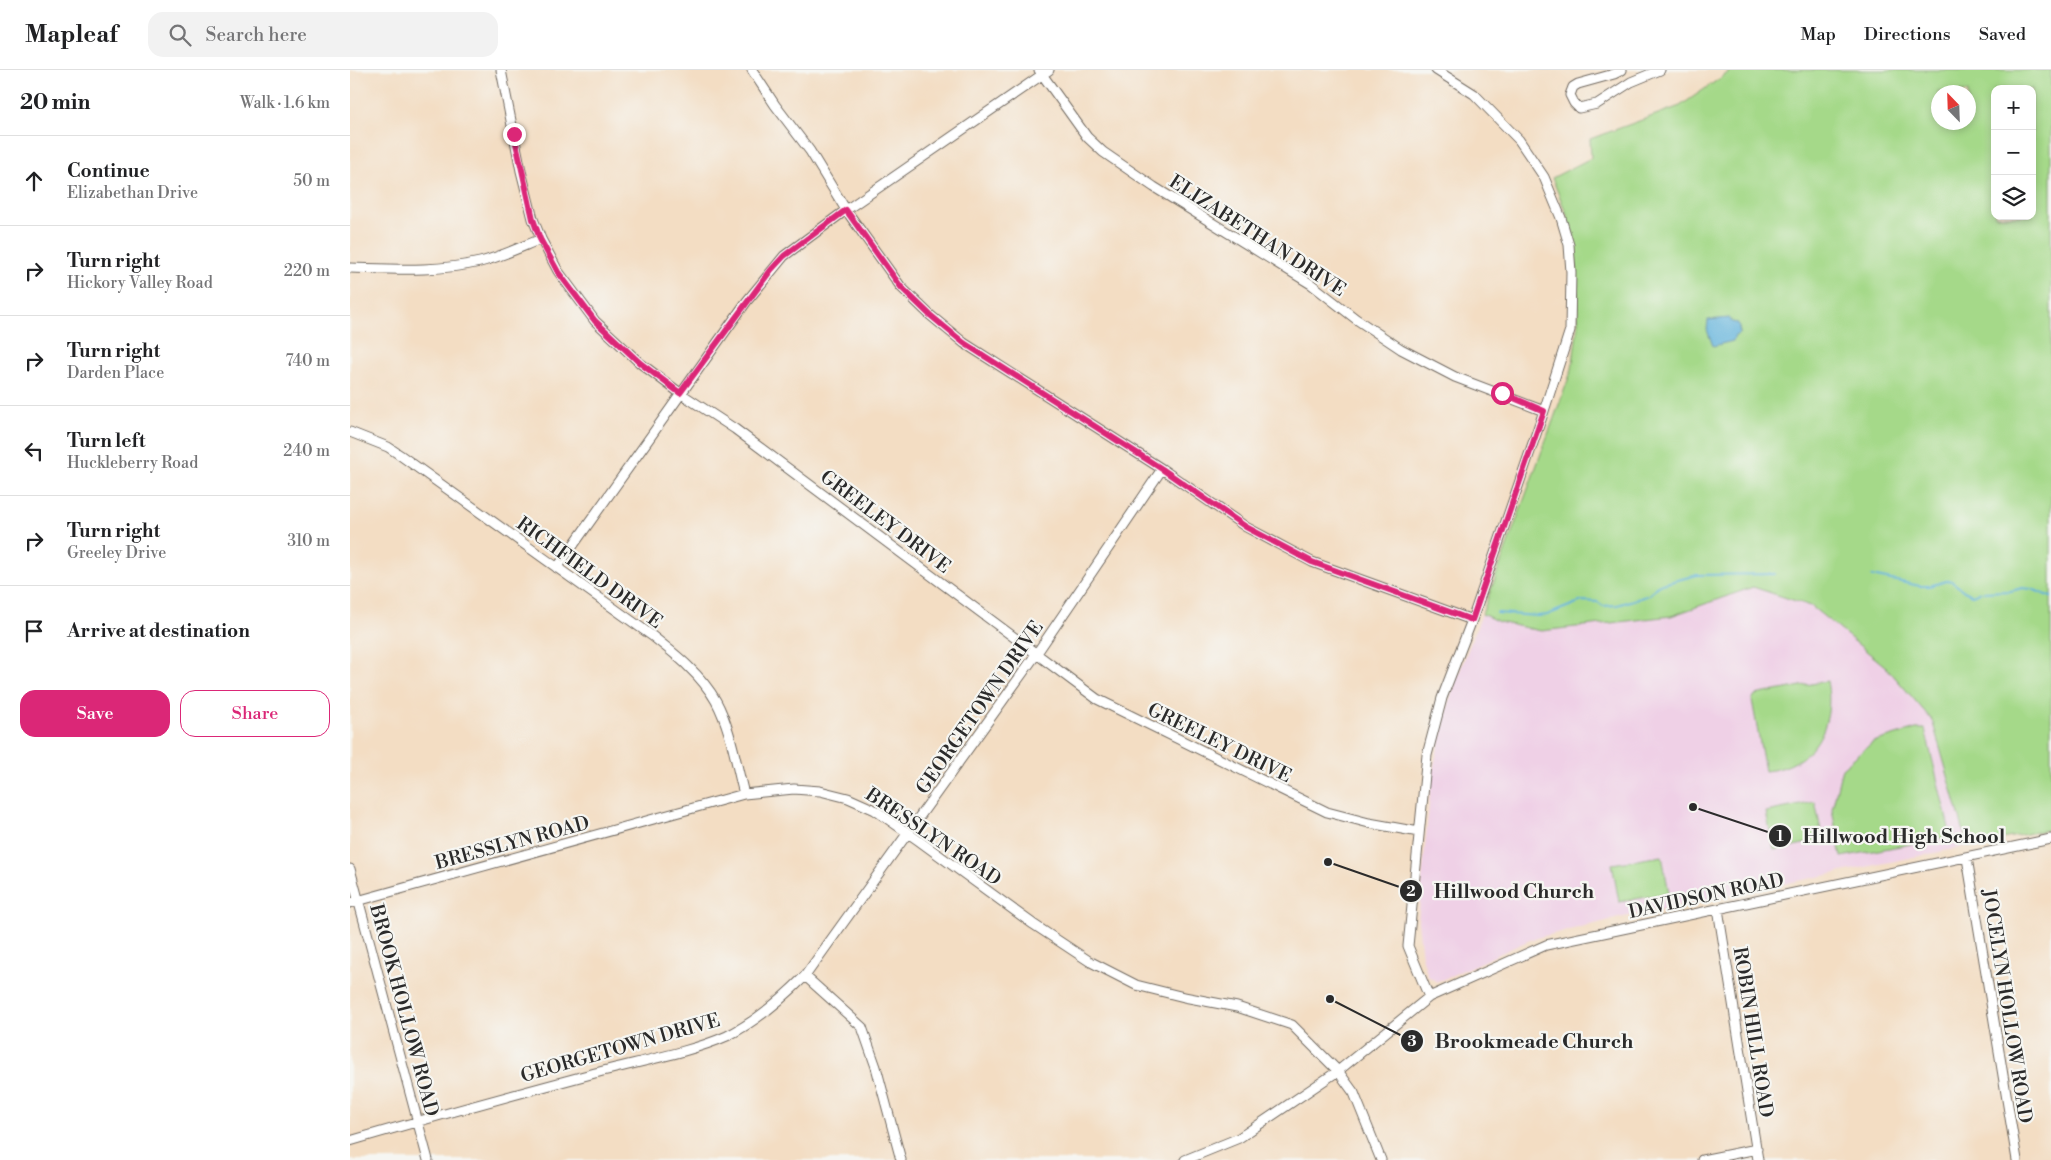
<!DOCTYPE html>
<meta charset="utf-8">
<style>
body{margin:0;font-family:"Libre Bodoni",serif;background:#f2f2f2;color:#202124}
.controls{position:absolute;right:15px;top:15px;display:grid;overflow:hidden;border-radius:10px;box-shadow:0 2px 8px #0003}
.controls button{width:45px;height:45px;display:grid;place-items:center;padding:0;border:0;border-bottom:1px solid #e0e0e0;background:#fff;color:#202124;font:25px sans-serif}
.compass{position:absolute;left:1581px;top:15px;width:45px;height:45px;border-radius:50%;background:#fff;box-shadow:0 2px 8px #0003;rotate:337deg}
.stop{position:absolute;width:15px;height:15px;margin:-11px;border:4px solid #db2777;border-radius:50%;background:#fff}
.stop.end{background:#db2777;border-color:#fff;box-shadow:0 1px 5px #0008}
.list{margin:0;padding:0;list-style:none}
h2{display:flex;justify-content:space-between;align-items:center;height:65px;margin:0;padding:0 20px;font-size:21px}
h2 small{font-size:16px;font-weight:400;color:#757577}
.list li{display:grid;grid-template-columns:32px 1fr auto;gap:15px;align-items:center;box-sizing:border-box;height:90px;padding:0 20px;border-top:1px solid #e0e0e0}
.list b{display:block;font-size:19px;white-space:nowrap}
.list p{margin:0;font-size:16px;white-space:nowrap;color:#757577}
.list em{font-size:16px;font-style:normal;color:#757577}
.actions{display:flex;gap:10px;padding:15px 20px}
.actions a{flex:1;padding:11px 0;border:1px solid #db2777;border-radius:15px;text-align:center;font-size:18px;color:#db2777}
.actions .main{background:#db2777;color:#fff}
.icon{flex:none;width:28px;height:28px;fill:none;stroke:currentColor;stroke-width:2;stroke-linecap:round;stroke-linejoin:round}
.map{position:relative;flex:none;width:1701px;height:1090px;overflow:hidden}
header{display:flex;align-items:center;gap:30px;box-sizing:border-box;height:70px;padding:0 25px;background:#fff;border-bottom:1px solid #e0e0e0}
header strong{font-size:24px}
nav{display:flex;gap:28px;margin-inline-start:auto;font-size:18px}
.search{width:350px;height:45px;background:#f2f2f2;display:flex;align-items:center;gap:12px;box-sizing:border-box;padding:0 18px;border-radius:15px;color:#757577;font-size:19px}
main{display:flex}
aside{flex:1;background:#fff}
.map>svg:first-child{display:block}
.built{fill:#efd0e6}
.green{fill:#a5d989;stroke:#68825a;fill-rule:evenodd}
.water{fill:#60b2db;stroke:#466e83}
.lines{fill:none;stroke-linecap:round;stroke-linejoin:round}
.stream{stroke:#60b2db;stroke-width:2}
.minor-casing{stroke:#716960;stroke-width:11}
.minor{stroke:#fff;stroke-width:9}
.route{stroke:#db2777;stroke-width:6}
.labels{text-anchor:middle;stroke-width:4.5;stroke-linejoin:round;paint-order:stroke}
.street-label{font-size:19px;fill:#2b2b2b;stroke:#f6f6f2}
.leader{fill:none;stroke:#2b2b2b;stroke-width:2}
.callout-dot{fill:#2b2b2b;stroke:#f6f6f2;stroke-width:2}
.mark-label{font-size:15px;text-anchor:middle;font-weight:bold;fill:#fff}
.callout-label{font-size:20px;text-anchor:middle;font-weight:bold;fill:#2b2b2b;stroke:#f6f6f2;stroke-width:4.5;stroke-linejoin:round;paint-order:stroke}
</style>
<header>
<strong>Mapleaf</strong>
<div class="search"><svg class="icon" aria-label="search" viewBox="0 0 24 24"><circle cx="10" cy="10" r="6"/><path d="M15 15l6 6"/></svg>Search here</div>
<nav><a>Map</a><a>Directions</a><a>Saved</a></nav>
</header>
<main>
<aside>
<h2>20 min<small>Walk · 1.6 km</small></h2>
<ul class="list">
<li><svg class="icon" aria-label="ahead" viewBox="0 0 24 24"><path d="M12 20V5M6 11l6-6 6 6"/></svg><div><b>Continue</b><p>Elizabethan Drive</p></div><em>50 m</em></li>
<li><svg class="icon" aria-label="right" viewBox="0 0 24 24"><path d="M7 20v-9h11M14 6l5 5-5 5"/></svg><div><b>Turn right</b><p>Hickory Valley Road</p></div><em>220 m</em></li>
<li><svg class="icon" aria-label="right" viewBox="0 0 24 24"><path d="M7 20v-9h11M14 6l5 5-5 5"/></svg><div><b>Turn right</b><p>Darden Place</p></div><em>740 m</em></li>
<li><svg class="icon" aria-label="left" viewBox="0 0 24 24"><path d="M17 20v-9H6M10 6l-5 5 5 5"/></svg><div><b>Turn left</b><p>Huckleberry Road</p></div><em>240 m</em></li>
<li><svg class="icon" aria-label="right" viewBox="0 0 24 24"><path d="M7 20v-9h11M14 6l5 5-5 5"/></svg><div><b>Turn right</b><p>Greeley Drive</p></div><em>310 m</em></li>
<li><svg class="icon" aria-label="arrive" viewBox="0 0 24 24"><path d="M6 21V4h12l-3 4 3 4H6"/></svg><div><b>Arrive at destination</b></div></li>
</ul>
<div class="actions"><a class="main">Save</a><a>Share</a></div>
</aside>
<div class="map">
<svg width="1701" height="1090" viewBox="0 0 1701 1090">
<rect width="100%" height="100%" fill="#f6f6f2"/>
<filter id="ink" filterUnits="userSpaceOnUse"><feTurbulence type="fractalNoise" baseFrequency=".02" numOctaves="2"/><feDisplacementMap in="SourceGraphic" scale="10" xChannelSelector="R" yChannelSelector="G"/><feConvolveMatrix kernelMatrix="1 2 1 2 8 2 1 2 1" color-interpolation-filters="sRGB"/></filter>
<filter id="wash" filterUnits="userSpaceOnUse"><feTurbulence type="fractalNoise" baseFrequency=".0096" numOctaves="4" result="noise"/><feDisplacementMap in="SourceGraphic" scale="20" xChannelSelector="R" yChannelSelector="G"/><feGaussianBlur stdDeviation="1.12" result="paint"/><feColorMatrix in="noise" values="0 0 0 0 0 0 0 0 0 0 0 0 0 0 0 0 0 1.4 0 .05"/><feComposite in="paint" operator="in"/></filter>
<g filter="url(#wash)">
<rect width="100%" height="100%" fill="#f3ddc3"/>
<path class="built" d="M1403,517l58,19 75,61 46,53 36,126 -349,72 -87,21 -95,43 -9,-6 -6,-19 -4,-36 14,-148 20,-82 30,-77 17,8 42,9 130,-15z"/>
<path class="green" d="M1382,0h319v759l-83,17 -36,-126 -46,-53 -75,-61 -58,-19 -82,29 -130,15 -42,-9 -17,-8 90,-245 6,-45 -1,-55 -10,-54 -15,-37 39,-20 -1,-19 90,-33zM1645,19h37v127h-37zM1588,22h30v30h-30z
M1477,611c9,45 -14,86 -62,90l-13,-71 3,-5z
M1566,659h9l24,99 -6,10 -102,19 -9,-48 10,-41 31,-26z
M1465,732l8,38 -49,10 -8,-38z
M1312,786l7,37 -50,9 -7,-38z"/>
<path class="water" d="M1379,248l3,4 6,1 2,10 -5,3 -2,5 -20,5 -6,-16 1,-10z"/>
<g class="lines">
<path class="stream" d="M1522,506l48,10h9l21,-6 14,11 8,4 8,-3 31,-1 11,-3 10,1 19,8
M1147,543l41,3 9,-1 35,-14 16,1 5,4 14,-1 32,-10 7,-8 6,-3 35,-9 78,-1"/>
</g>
</g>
<g filter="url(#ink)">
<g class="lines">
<defs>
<path id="minor" d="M151,0l20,101 12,48 8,20 17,32 37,50 45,42 40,30 55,36 362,270 230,113 42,11 50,9
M402,0l23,35 35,46 36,59 55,77 29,28 34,28 198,126 84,58 66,35 160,58
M689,0l48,67 16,15 51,35 157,97 45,35 45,30 54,28 89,34
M1272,0l-8,4 -36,10 -5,3 -3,8 4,8 5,5 18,-4 34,-22 29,-12
M0,198c43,1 87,4 130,-6 20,-5 41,-15 61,-23
M0,362l38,15 12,8 251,180c24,19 50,39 65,66 15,28 20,63 28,93
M207,498l190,-267 37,-45 62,-46 203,-140
M1617,788l50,302
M0,799l78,291
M0,833l394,-109 50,-5 26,2 28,7 27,12 43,30 115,84 56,37 47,24 48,12 53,10 55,18 46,46 16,22 27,67
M1368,839l40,251
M455,906l57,51 14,40 25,93
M1079,927l-21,-51 19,-191 15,-57 30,-78 72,-209 26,-81 1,-58 -2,-27 -8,-27 -17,-41 -25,-37 -45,-46 -38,-24
M0,1071c81,-24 163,-46 245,-68 41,-11 94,-20 132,-37 29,-14 55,-37 78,-60l232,-323 125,-184
M835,1090l54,-22 99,-67 91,-74 117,-52 505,-106
M1352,1090l55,-11"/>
</defs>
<use href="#minor" class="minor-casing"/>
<use href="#minor" class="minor"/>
</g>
</g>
<g class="lines" filter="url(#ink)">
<path class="route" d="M164,64l19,85 7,20 18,33 37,49 45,42 40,30 91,-123 13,-14 62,-46 55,77 29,28 34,28 198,126 84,58 66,35 160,58 72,-209 -42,-18"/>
</g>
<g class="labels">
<g class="street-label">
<text transform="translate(908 165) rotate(33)" y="7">ELIZABETHAN DRIVE</text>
<text transform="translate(536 451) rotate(37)" y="7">GREELEY DRIVE</text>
<text transform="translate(240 502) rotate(36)" y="7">RICHFIELD DRIVE</text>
<text transform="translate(629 637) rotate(-55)" y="7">GEORGETOWN DRIVE</text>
<text transform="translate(870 672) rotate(26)" y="7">GREELEY DRIVE</text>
<text transform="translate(584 766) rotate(34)" y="7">BRESSLYN ROAD</text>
<text transform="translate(162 772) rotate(-15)" y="7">BRESSLYN ROAD</text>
<text transform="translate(1356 825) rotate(-12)" y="7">DAVIDSON ROAD</text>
<text transform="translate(1658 936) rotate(81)" y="7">JOCELYN HOLLOW ROAD</text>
<text transform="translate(55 940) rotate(75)" y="7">BROOK HOLLOW ROAD</text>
<text transform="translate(1404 962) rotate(81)" y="7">ROBIN HILL ROAD</text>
<text transform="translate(270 977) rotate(-16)" y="7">GEORGETOWN DRIVE</text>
</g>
</g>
<path class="leader" d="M1343 737L1430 766M978 792L1061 821M980 929L1062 971"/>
<g class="callout-dot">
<circle cx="1343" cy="737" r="5"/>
<circle cx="978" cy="792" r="5"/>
<circle cx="980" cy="929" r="5"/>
<circle cx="1430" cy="766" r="12"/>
<circle cx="1061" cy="821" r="12"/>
<circle cx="1062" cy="971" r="12"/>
</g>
<g class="mark-label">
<text x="1430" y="771">1</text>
<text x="1061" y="826">2</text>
<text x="1062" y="976">3</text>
</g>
<g class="callout-label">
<text x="1554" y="773">Hillwood High School</text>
<text x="1164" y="828">Hillwood Church</text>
<text x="1184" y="978">Brookmeade Church</text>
</g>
</svg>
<div class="controls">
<button>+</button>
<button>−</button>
<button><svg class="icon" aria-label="layers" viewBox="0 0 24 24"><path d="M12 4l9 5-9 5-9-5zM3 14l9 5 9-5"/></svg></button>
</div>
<svg class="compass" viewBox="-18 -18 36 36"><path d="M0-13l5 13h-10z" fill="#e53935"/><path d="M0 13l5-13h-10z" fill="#757577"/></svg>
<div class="stop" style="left:1152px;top:323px"></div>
<div class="stop end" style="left:164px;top:64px"></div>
</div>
</main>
